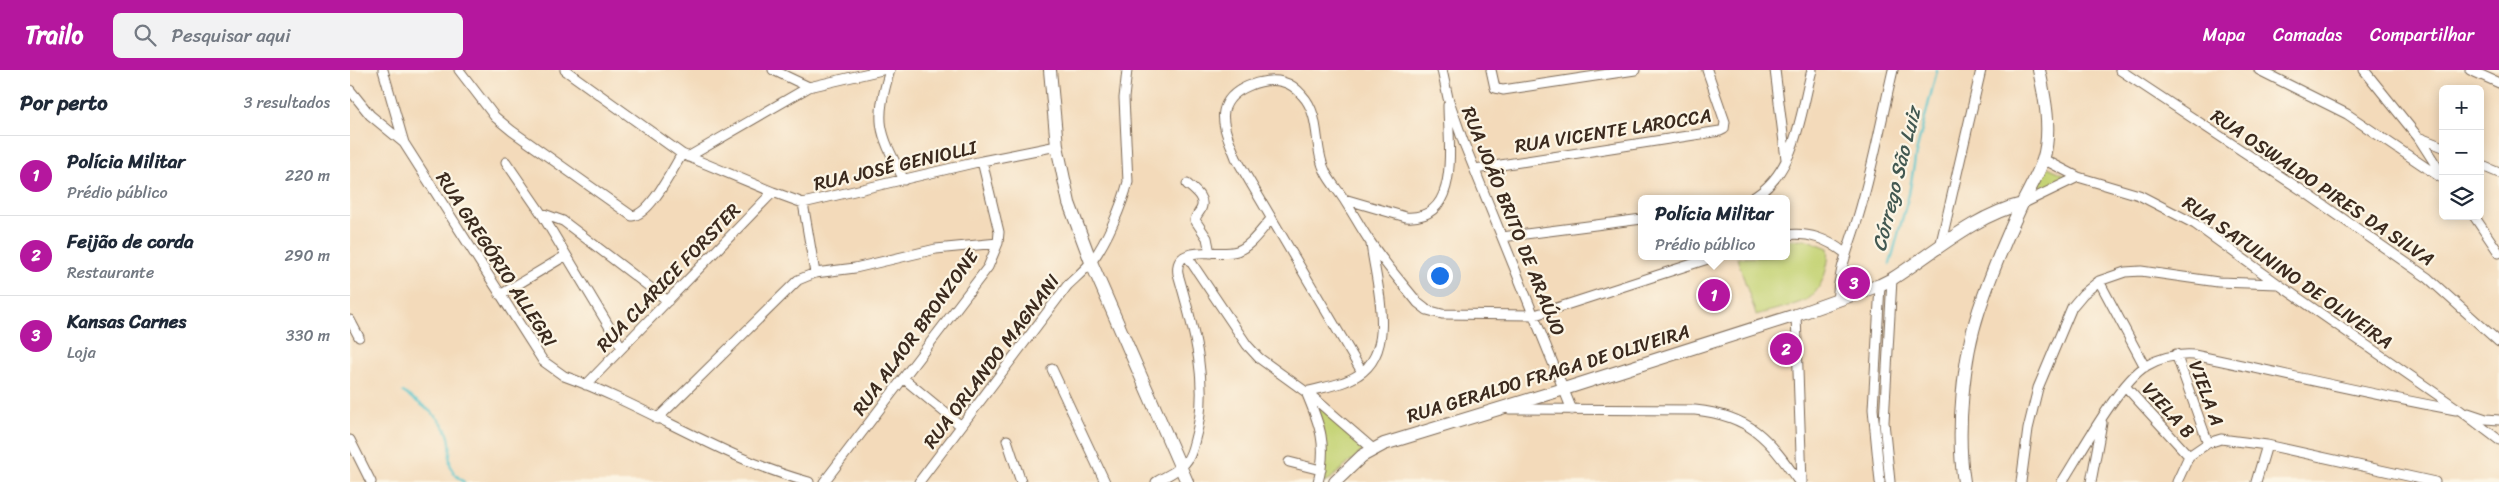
<!DOCTYPE html>
<html lang="pt">
<meta charset="utf-8">
<style>
body{margin:0;font-family:Sriracha,sans-serif;background:#f2f2f3;color:#1f2937}
.controls{position:absolute;right:15px;top:15px;display:grid;overflow:hidden;border-radius:8px;box-shadow:0 2px 12px #0003}
.controls button{width:45px;height:45px;display:grid;place-items:center;padding:0;border:0;border-bottom:1px solid #e0e1e3;background:#fff;color:#1f2937;font:25px sans-serif}
.you{position:absolute;left:1089px;top:205px;width:18px;height:18px;margin:-12px;border:4px solid #fff;border-radius:50%;background:#1a73e8;box-shadow:0 0 0 8px #1a73e833}
.badge{display:grid;place-items:center;width:32px;height:32px;border-radius:50%;background:#b5179e;color:#fff;font-size:16px;font-weight:700}
.pin{position:absolute;translate:-50% -50%;border:2px solid #fff;box-shadow:0 1px 5px #0006}
.popup{position:absolute;left:1288px;top:125px;width:152px;height:65px;box-sizing:border-box;display:grid;place-content:center;border-radius:8px;background:#fff;filter:drop-shadow(0 1px 4px #0005);font-size:16px;white-space:nowrap;color:#747a83}
.popup b{font-size:19px;color:#1f2937}
.popup::after{content:'';position:absolute;left:50%;top:100%;margin-left:-10px;border:10px solid transparent;border-top-color:#fff}
.list{margin:0;padding:0;list-style:none}
h2{display:flex;justify-content:space-between;align-items:center;height:65px;margin:0;padding:0 20px;font-size:21px}
h2 small{font-size:16px;font-weight:400;color:#747a83}
.list li{display:grid;grid-template-columns:32px 1fr auto;gap:15px;align-items:center;box-sizing:border-box;height:80px;padding:0 20px;border-top:1px solid #e0e1e3}
.list b{display:block;font-size:19px;white-space:nowrap}
.list p{margin:0;font-size:16px;white-space:nowrap;color:#747a83}
.list em{font-size:16px;font-style:normal;color:#747a83}
.icon{flex:none;width:28px;height:28px;fill:none;stroke:currentColor;stroke-width:2;stroke-linecap:round;stroke-linejoin:round}
.map{position:relative;flex:none;width:2149px;height:412px;overflow:hidden}
header{display:flex;align-items:center;gap:30px;box-sizing:border-box;height:70px;padding:0 25px;background:#b5179e;color:#fff}
header strong{font-size:24px}
nav{display:flex;gap:28px;margin-inline-start:auto;font-size:18px}
.search{width:350px;height:45px;background:#f2f2f3;display:flex;align-items:center;gap:12px;box-sizing:border-box;padding:0 18px;border-radius:8px;color:#747a83;font-size:19px}
main{display:flex}
aside{flex:1;background:#fff}
.map>svg:first-child{display:block}
.green{fill:#c4d375;stroke:#807e4a}
.lines{fill:none;stroke-linecap:round;stroke-linejoin:round}
.stream{stroke:#54c2c9;stroke-width:2.5}
.street-casing{stroke:#7b6855;stroke-width:11}
.secondary-casing{stroke:#7b6855;stroke-width:14}
.street{stroke:#fff;stroke-width:9}
.secondary{stroke:#fff;stroke-width:12}
.labels{text-anchor:middle;stroke-width:4.5;stroke-linejoin:round;paint-order:stroke}
.street-label{font-size:19px;fill:#3b2a1e;stroke:#fcf5e5}
.water-label{font-size:20px;font-style:italic;fill:#425851;stroke:#fcf5e5}
</style>
<header>
<strong>Trailo</strong>
<div class="search"><svg class="icon" aria-label="search" viewBox="0 0 24 24"><circle cx="10" cy="10" r="6"/><path d="M15 15l6 6"/></svg>Pesquisar aqui</div>
<nav><a>Mapa</a><a>Camadas</a><a>Compartilhar</a></nav>
</header>
<main>
<aside>
<h2>Por perto<small>3 resultados</small></h2>
<ul class="list">
<li><span class="badge">1</span><div><b>Polícia Militar</b><p>Prédio público</p></div><em>220 m</em></li>
<li><span class="badge">2</span><div><b>Feijão de corda</b><p>Restaurante</p></div><em>290 m</em></li>
<li><span class="badge">3</span><div><b>Kansas Carnes</b><p>Loja</p></div><em>330 m</em></li>
</ul>
</aside>
<div class="map">
<svg width="2149" height="412" viewBox="0 0 2149 412">
<rect width="100%" height="100%" fill="#fcf5e5"/>
<filter id="ink" filterUnits="userSpaceOnUse"><feTurbulence type="fractalNoise" baseFrequency=".02" numOctaves="2"/><feDisplacementMap in="SourceGraphic" scale="10" xChannelSelector="R" yChannelSelector="G"/><feConvolveMatrix kernelMatrix="1 2 1 2 8 2 1 2 1" color-interpolation-filters="sRGB"/></filter>
<filter id="wash" filterUnits="userSpaceOnUse"><feTurbulence type="fractalNoise" baseFrequency=".0096" numOctaves="4" result="noise"/><feDisplacementMap in="SourceGraphic" scale="20" xChannelSelector="R" yChannelSelector="G"/><feGaussianBlur stdDeviation="1.12" result="paint"/><feColorMatrix in="noise" values="0 0 0 0 0 0 0 0 0 0 0 0 0 0 0 0 0 1.4 0 .05"/><feComposite in="paint" operator="in"/></filter>
<g filter="url(#wash)">
<rect width="100%" height="100%" fill="#f3daba"/>
<path class="green" d="M1698,97l26,12 -38,15 -1,-2z
M1455,169l23,9c3,15 -7,45 -22,52 -16,7 -34,10 -50,15l-19,-57 49,-2 1,-16z
M964,332l52,46 -39,34h-5c5,-34 5,-48 -8,-80z"/>
<g class="lines">
<path class="stream" d="M1540,194l19,-70 7,-41 21,-83
M53,322c16,11 37,23 45,42 8,19 -9,31 16,48"/>
</g>
</g>
<g filter="url(#ink)">
<g class="lines">
<defs>
<path id="street" d="M33,0l21,73 139,218 21,15c84,30 159,83 245,106
M109,0l36,47 17,14 120,85c18,-1 40,-46 50,-62
M215,0l117,84 91,38 30,11 179,-42 75,-15
M423,0l36,17 73,-17
M540,0c-16,54 -11,61 14,110
M1092,0l6,28 15,43 109,269
M1141,0l4,18 8,2 132,-20
M1425,0l11,89
M1770,0l186,123 122,85 71,64
M1909,0l88,44 96,65
M2014,0l54,67 25,39
M2120,0l29,13
M0,20l20,25 34,28
M2068,67l25,10
M338,87l121,-70
M1693,89l35,18 61,18 56,29 83,60 183,127 38,29
M156,92l35,51 81,135
M2130,95l19,8
M1125,99l245,-38 4,-2 1,-7 -18,-52
M837,114c7,6 19,14 14,25 -2,4 -5,6 -6,11l12,18 3,15
M994,129l62,18c56,4 42,-75 42,-112
M1401,129c45,-25 49,-84 61,-129
M453,133l12,70
M1672,134l56,-27
M191,143l22,8 105,80
M2124,146l25,37
M1436,165c23,-3 41,4 59,18
M1152,167l140,-18
M1590,177l41,-177
M837,186l60,89 12,13 47,34c17,-5 37,-7 52,-17 40,-25 18,-91 13,-131
M1749,211l46,86
M1530,215l-7,124 7,73
M150,225l65,-39
M1487,231c2,-30 9,-46 18,-74 16,-49 26,-106 38,-157
M1446,245l6,167
M0,250l9,17
M1826,284l32,89
M702,299l53,113
M1012,302l-126,-214c-5,-14 -15,-32 -12,-47 5,-23 40,-34 59,-29 8,2 14,7 19,13 20,21 11,54 24,78 5,10 13,18 19,28 9,14 17,29 26,42 14,21 31,40 47,60l9,7 15,4 93,1 182,-59
M553,308l57,47
M236,315l187,-193
M1775,316l64,70
M956,322c14,33 22,53 12,90
M958,323l65,56
M1159,339l186,1c56,6 73,28 104,72
M2118,343l18,6 13,1
M307,349l141,-139 17,-7 40,-5 81,-19 62,-6
M0,370l21,42
M657,370l14,42
M939,392l32,8
M474,412l164,-215 10,-24 1,-11 -17,-71
M569,412l148,-196c8,-8 18,-16 25,-25 15,-20 30,-56 36,-79l-4,-84 3,-28
M806,412c10,-6 22,-11 29,-19 6,-6 8,-16 10,-24 16,-54 -2,-113 -17,-165 -5,-32 43,-17 59,-23 14,-5 24,-21 34,-32
M1540,412l-6,-60 8,-143
M1671,412l7,-53 10,-41 34,-81 11,-13 16,-13 26,-9 16,-1 77,11 60,2
M1712,412c18,-28 57,-100 84,-116 15,-9 30,-12 48,-11 87,18 174,39 262,55
M1741,412l11,-59
M1827,412l12,-26 19,-13 13,-4 46,6 168,37
M1906,412l11,-37"/>
<path id="secondary" d="M700,0l7,76 12,57 22,59 96,220
M985,412l27,-26 22,-12 180,-55 232,-74 84,-30 12,-6c41,-26 83,-64 130,-75
M1614,412c-8,-51 -1,-124 15,-172 12,-36 27,-72 43,-106 7,-14 16,-29 21,-44 9,-29 2,-62 -4,-90"/>
</defs>
<use href="#street" class="street-casing"/>
<use href="#secondary" class="secondary-casing"/>
<use href="#street" class="street"/>
<use href="#secondary" class="secondary"/>
</g>
</g>
<g class="labels">
<g class="street-label">
<text transform="translate(1263 60) rotate(-9)" y="7">RUA VICENTE LAROCCA</text>
<text transform="translate(545 95) rotate(-13)" y="7">RUA JOSÉ GENIOLLI</text>
<text transform="translate(1973 117) rotate(34)" y="7">RUA OSWALDO PIRES DA SILVA</text>
<text transform="translate(1164 151) rotate(68)" y="7">RUA JOÃO BRITO DE ARAÚJO</text>
<text transform="translate(147 189) rotate(57)" y="7">RUA GREGÓRIO ALLEGRI</text>
<text transform="translate(1938 202) rotate(35)" y="7">RUA SATULNINO DE OLIVEIRA</text>
<text transform="translate(318 207) rotate(-46)" y="7">RUA CLARICE FORSTER</text>
<text transform="translate(565 262) rotate(-54)" y="7">RUA ALAOR BRONZONE</text>
<text transform="translate(641 291) rotate(-53)" y="7">RUA ORLANDO MAGNANI</text>
<text transform="translate(1198 303) rotate(-17)" y="7">RUA GERALDO FRAGA DE OLIVEIRA</text>
<text transform="translate(1857 323) rotate(70)" y="7">VIELA A</text>
<text transform="translate(1819 340) rotate(48)" y="7">VIELA B</text>
</g>
<g class="water-label">
<text transform="translate(1546 109) rotate(-76)" y="7">Córrego São Luiz</text>
</g>
</g>
</svg>
<div class="controls">
<button>+</button>
<button>−</button>
<button><svg class="icon" aria-label="layers" viewBox="0 0 24 24"><path d="M12 4l9 5-9 5-9-5zM3 14l9 5 9-5"/></svg></button>
</div>
<div class="you"></div>
<div class="pin badge" style="left:1364px;top:225px">1</div>
<div class="popup"><b>Polícia Militar</b>Prédio público</div>
<div class="pin badge" style="left:1436px;top:279px">2</div>
<div class="pin badge" style="left:1504px;top:213px">3</div>
</div>
</main>
